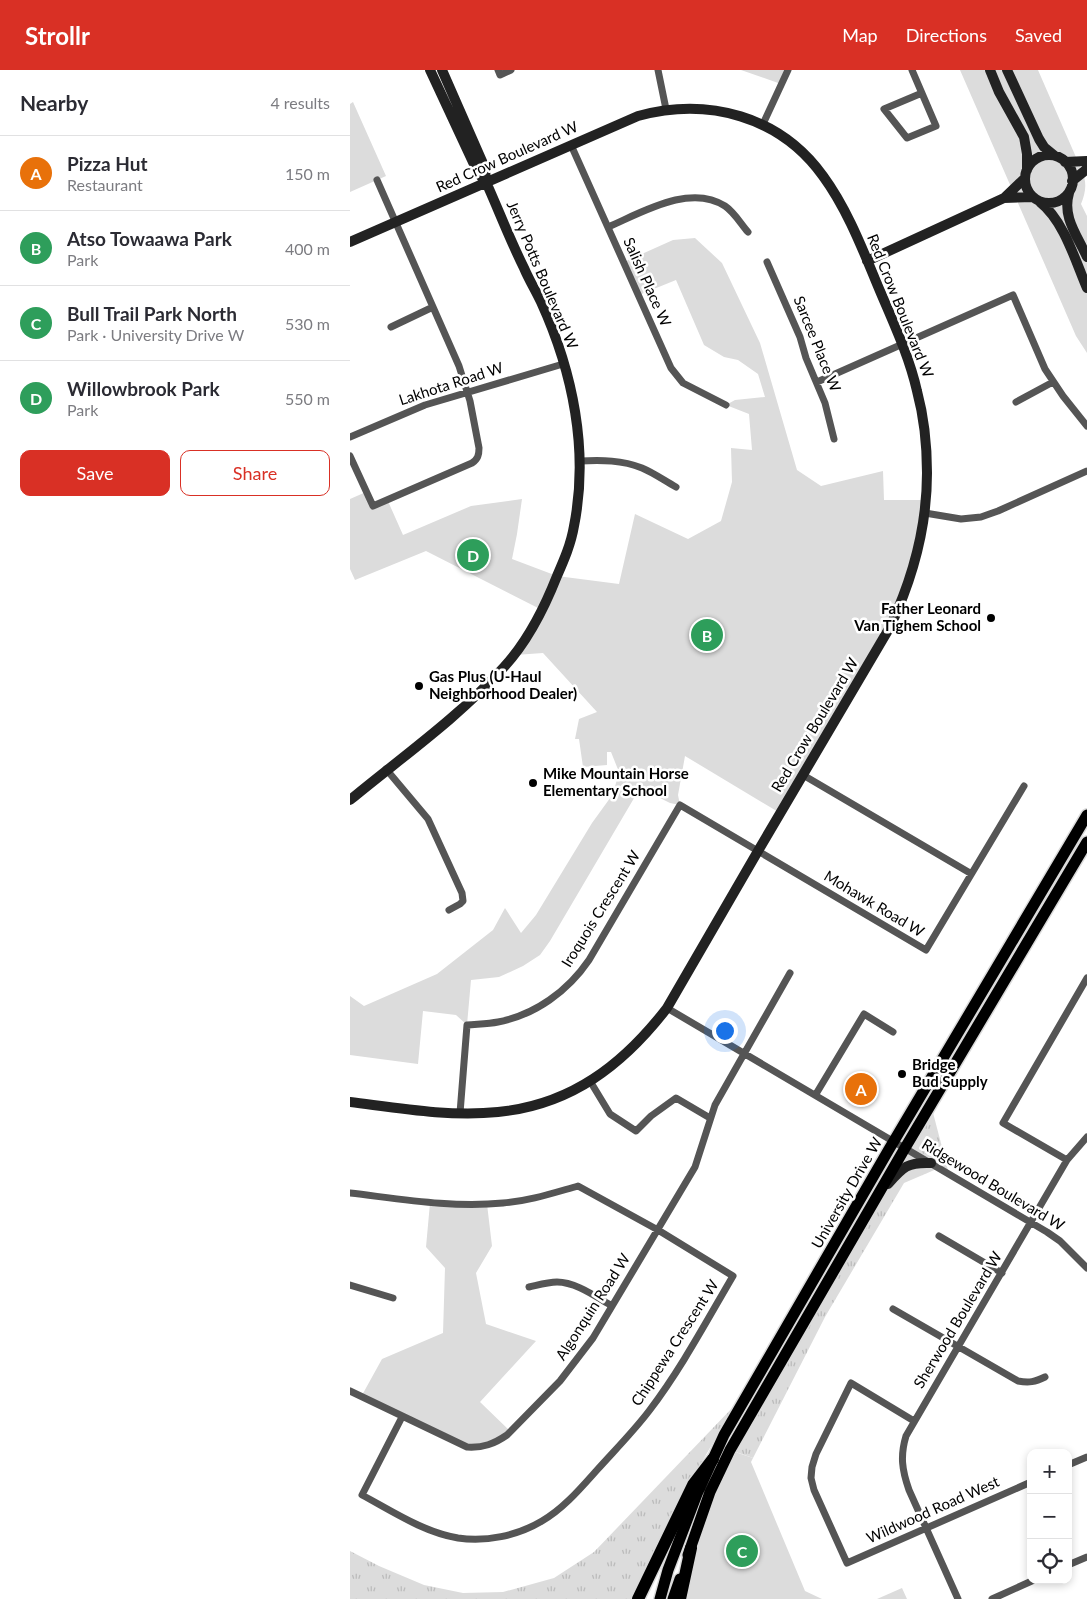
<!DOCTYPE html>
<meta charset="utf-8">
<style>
body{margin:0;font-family:Lato,sans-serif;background:#f7f7f7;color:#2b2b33}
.controls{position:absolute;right:15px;bottom:15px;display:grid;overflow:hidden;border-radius:10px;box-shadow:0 2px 8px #0003}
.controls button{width:45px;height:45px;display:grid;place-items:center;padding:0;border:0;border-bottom:1px solid #e1e1e2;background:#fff;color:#2b2b33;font:25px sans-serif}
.you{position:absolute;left:374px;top:960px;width:18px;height:18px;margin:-12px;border:4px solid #fff;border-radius:50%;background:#1a73e8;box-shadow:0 0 0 8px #1a73e833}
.badge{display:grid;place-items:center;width:32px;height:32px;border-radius:50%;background:#d93025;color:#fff;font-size:16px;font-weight:700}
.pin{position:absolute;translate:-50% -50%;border:2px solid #fff;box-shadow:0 1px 5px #0006}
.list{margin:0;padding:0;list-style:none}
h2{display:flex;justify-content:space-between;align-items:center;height:65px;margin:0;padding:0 20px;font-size:21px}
h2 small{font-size:16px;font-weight:400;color:#7c7c81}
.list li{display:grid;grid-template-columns:32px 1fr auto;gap:15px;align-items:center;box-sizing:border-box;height:75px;padding:0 20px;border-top:1px solid #e1e1e2}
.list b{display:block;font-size:19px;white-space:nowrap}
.list p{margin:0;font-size:16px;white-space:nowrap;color:#7c7c81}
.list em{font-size:16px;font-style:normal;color:#7c7c81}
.actions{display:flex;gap:10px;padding:15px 20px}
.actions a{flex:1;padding:11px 0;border:1px solid #d93025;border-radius:10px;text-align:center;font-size:18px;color:#d93025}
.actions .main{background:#d93025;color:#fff}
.icon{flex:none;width:28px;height:28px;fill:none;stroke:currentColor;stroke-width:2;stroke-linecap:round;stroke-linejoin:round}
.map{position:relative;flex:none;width:737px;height:1529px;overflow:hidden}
header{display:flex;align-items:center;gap:30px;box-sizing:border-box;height:70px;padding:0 25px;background:#d93025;color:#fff}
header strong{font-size:24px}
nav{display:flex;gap:28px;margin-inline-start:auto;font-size:18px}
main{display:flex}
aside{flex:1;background:#fff}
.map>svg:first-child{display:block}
.grass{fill:url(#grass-tufts)}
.park{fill:#dcdcdc}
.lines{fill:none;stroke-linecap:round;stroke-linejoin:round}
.primary-casing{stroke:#dbdbdb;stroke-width:14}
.highway-casing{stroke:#dbdbdb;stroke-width:15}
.street{stroke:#555;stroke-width:7}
.secondary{stroke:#222;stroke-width:10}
.primary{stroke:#000;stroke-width:11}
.highway{stroke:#000;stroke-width:12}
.poi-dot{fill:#000;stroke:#fff;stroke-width:2}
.labels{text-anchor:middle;stroke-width:5;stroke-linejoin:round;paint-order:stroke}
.street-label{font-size:15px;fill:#000;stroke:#fff}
.poi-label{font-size:15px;font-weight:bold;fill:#000;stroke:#fff;text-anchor:start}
</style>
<header>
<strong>Strollr</strong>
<nav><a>Map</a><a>Directions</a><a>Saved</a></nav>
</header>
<main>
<aside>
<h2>Nearby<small>4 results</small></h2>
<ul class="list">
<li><span class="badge" style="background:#e8710a">A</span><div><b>Pizza Hut</b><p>Restaurant</p></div><em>150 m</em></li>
<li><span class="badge" style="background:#2e9e5b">B</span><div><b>Atso Towaawa Park</b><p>Park</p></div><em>400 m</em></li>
<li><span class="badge" style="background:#2e9e5b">C</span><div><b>Bull Trail Park North</b><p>Park · University Drive W</p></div><em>530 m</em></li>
<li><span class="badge" style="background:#2e9e5b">D</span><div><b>Willowbrook Park</b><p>Park</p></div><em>550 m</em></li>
</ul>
<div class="actions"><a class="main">Save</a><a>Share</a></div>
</aside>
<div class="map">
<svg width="737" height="1529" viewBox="0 0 737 1529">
<defs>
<pattern id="grass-tufts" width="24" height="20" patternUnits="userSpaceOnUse" patternTransform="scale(1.25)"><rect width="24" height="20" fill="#dcdcdc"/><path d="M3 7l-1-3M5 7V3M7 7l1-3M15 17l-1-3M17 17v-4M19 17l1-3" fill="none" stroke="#bbb"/></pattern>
</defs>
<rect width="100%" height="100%" fill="#fff"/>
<path class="grass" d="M581,1035l18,69 -10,-6 -35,15 -79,134 -72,141 -23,-8z
M385,1335l-53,91 -50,103h-282v-48l29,15 45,19 39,8 40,-1 51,-14 40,-26z"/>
<path class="park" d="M391,0h47l-7,14z
M610,0h78l44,101c5,11 4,21 -1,33l6,12v137l-11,-17z
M3,32l33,74 -36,16v-88z
M345,168l27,25 38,80 37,127 24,16 62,-15 1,29h42l-20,90 -126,223 -95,-57 -7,39 2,10 -10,-2 -30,-15 -90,153 -10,14 -17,11 -24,11 -28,3 -4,45 -11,-10 -33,-4 -5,53 -68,-9v-59l14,10 73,-32 56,-44 12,-22 16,25 15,-18 56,-92 21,-29 6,-22 -8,-20h-4v13l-24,2 -4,-28h-4l4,-20 18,-7 -54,-59 -28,2 27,-45 -116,-59 -71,29 -5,-11v-70l16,-7 7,14 14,-7 16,36 68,-29 51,-7 -5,35 -5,25 45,17 62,8 16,-70 53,25 33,-18 11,-39 -1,-34 21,2 -3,-36 -23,-9 9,-5 30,-3 -7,-23 -20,-14 -14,-3 -20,-12 -28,-65 -37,15 -15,-33 49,-22z
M80,1133l57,1 5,42 -16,27 10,51 50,17 -56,61 31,30 -13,10 -31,5 -106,-50 21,-38 61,-26 2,-65 -19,-21z
M385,1382l18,6 -2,4 54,129 17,8h-139l23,-84z
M552,1518l5,11h-30z"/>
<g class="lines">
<defs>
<path id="primary" d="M338,1485l22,-63 20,-42 175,-302 182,-306
M310,1529l8,-29 29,-76 27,-59 164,-284 199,-336
M323,1529l7,-20"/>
<path id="highway" d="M288,1529l55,-114 20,-26
M330,1529l11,-51"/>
</defs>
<use href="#primary" class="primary-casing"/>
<use href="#highway" class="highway-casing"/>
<path class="street" d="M148,0l2,5 11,-5
M308,0l8,39
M562,0l24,56 -29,12 -23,-29 38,-16
M413,54l25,-54
M221,75l100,223 12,15 43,22
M258,157c33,-14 82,-44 117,-21 9,6 16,18 23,26
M417,192l33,75 6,21 19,45 9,36
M41,257l42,-20
M467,312l196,-87 32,74 18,27 24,30
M666,332l37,-20
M0,367l75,-32 138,-41
M0,386l23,50 99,-43c6,-4 7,-8 7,-15l-9,-47 -11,-35 -82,-186
M230,391c22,-1 42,-1 62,7 12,5 23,13 34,19
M575,443l36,6 20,-2 17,-6 89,-40
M36,699l42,50 34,74 1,8 -3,3 -11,6
M453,705l167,98
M317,938l380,224 13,9 27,27
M240,1011l20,33 26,17 15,-15 25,-18 34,20
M466,1024l48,-80 29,18
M110,1043l7,-88c10,-1 21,-1 31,-3 37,-7 70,-31 91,-62l91,-155 246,145 98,-164
M717,1090l-64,-37 84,-145
M0,1123c51,6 102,15 153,10 26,-2 50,-10 75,-17l80,44 75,46c-27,46 -52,93 -84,135 -16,21 -35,40 -52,59 -17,19 -34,39 -55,51 -25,15 -56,21 -84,17 -35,-6 -66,-27 -96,-43l40,-78
M589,1166l63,37
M0,1215l43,13
M179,1217c9,-2 19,-5 28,-5 19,0 39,15 55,24
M543,1239l125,72c11,2 17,1 27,-4
M0,1321l117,56c16,1 27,-3 40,-12l53,-54 33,-43 102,-171 20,-62 75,-132
M564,1351l-63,-38 -35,71 -4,13 -1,11 3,12 33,73 184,-81
M718,1395l19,-8
M718,1495l19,-8
M608,1529l-49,-109c-7,-20 -9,-34 -3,-54l161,-276 20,-23
M642,1529l42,-19"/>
<path class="secondary" d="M80,0l48,103 8,9
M640,0l9,22 25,45 3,17v16
M657,0l32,69 5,8 11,9
M675 109a24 24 0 1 1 48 0a24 24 0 1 1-48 0Z
M715,92l22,-1
M722,111l15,-12
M719,123c-7,24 8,42 18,64
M654,128l29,-1
M690,132c24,19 35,58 47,86
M0,172l288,-126c70,-19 142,0 185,60 25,34 41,77 57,115 14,33 29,65 37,100 7,26 10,55 10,82 0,55 -14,105 -37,154l-132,224 -91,157c-44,57 -96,97 -169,104 -49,5 -100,-4 -148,-10
M517,191l137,-63 21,-20
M0,730c52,-43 109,-83 154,-133 24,-26 40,-58 53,-91 7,-16 14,-32 17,-50 15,-75 -1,-154 -33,-224 -5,-11 -12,-22 -17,-34 -14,-28 -25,-57 -38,-86l-1,-14 -43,-98
M538,1114c15,-17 19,-22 43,-21"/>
<use href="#primary" class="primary"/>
<use href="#highway" class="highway"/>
</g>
<g class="poi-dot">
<circle cx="641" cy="548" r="5"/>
<circle cx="69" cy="616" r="5"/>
<circle cx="183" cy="713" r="5"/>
<circle cx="552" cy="1004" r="5"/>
</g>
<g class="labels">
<g class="street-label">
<text transform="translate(157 87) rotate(-24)" y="5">Red Crow Boulevard W</text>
<text transform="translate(192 205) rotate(67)" y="5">Jerry Potts Boulevard W</text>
<text transform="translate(297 212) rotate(66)" y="5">Salish Place W</text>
<text transform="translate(550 236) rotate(68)" y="5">Red Crow Boulevard W</text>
<text transform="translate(467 274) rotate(68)" y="5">Sarcee Place W</text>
<text transform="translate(101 314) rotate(-18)" y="5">Lakhota Road W</text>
<text transform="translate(465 655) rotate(-59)" y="5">Red Crow Boulevard W</text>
<text transform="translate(524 834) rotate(31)" y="5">Mohawk Road W</text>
<text transform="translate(251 839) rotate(-58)" y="5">Iroquois Crescent W</text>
<text transform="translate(643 1115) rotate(31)" y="5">Ridgewood Boulevard W</text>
<text transform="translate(497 1123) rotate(-60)" y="5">University Drive W</text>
<text transform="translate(243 1237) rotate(-57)" y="5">Algonquin Road W</text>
<text transform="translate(608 1250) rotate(-59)" y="5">Sherwood Boulevard W</text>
<text transform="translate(325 1273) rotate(-57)" y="5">Chippewa Crescent W</text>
<text transform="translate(583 1440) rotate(-24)" y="5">Wildwood Road West</text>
</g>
<g class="poi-label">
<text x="631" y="544" text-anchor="end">Father Leonard<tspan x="631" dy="17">Van Tighem School</tspan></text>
<text x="79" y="612">Gas Plus (U-Haul<tspan x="79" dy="17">Neighborhood Dealer)</tspan></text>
<text x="193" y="709">Mike Mountain Horse<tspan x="193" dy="17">Elementary School</tspan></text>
<text x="562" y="1000">Bridge<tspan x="562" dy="17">Bud Supply</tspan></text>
</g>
</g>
</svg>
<div class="controls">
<button>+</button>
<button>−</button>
<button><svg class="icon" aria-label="locate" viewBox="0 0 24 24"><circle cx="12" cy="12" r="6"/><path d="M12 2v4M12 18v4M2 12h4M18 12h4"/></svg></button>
</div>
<div class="you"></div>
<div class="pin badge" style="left:511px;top:1019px;background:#e8710a">A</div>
<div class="pin badge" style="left:357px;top:565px;background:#2e9e5b">B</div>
<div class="pin badge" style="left:392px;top:1481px;background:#2e9e5b">C</div>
<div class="pin badge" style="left:123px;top:485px;background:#2e9e5b">D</div>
</div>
</main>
